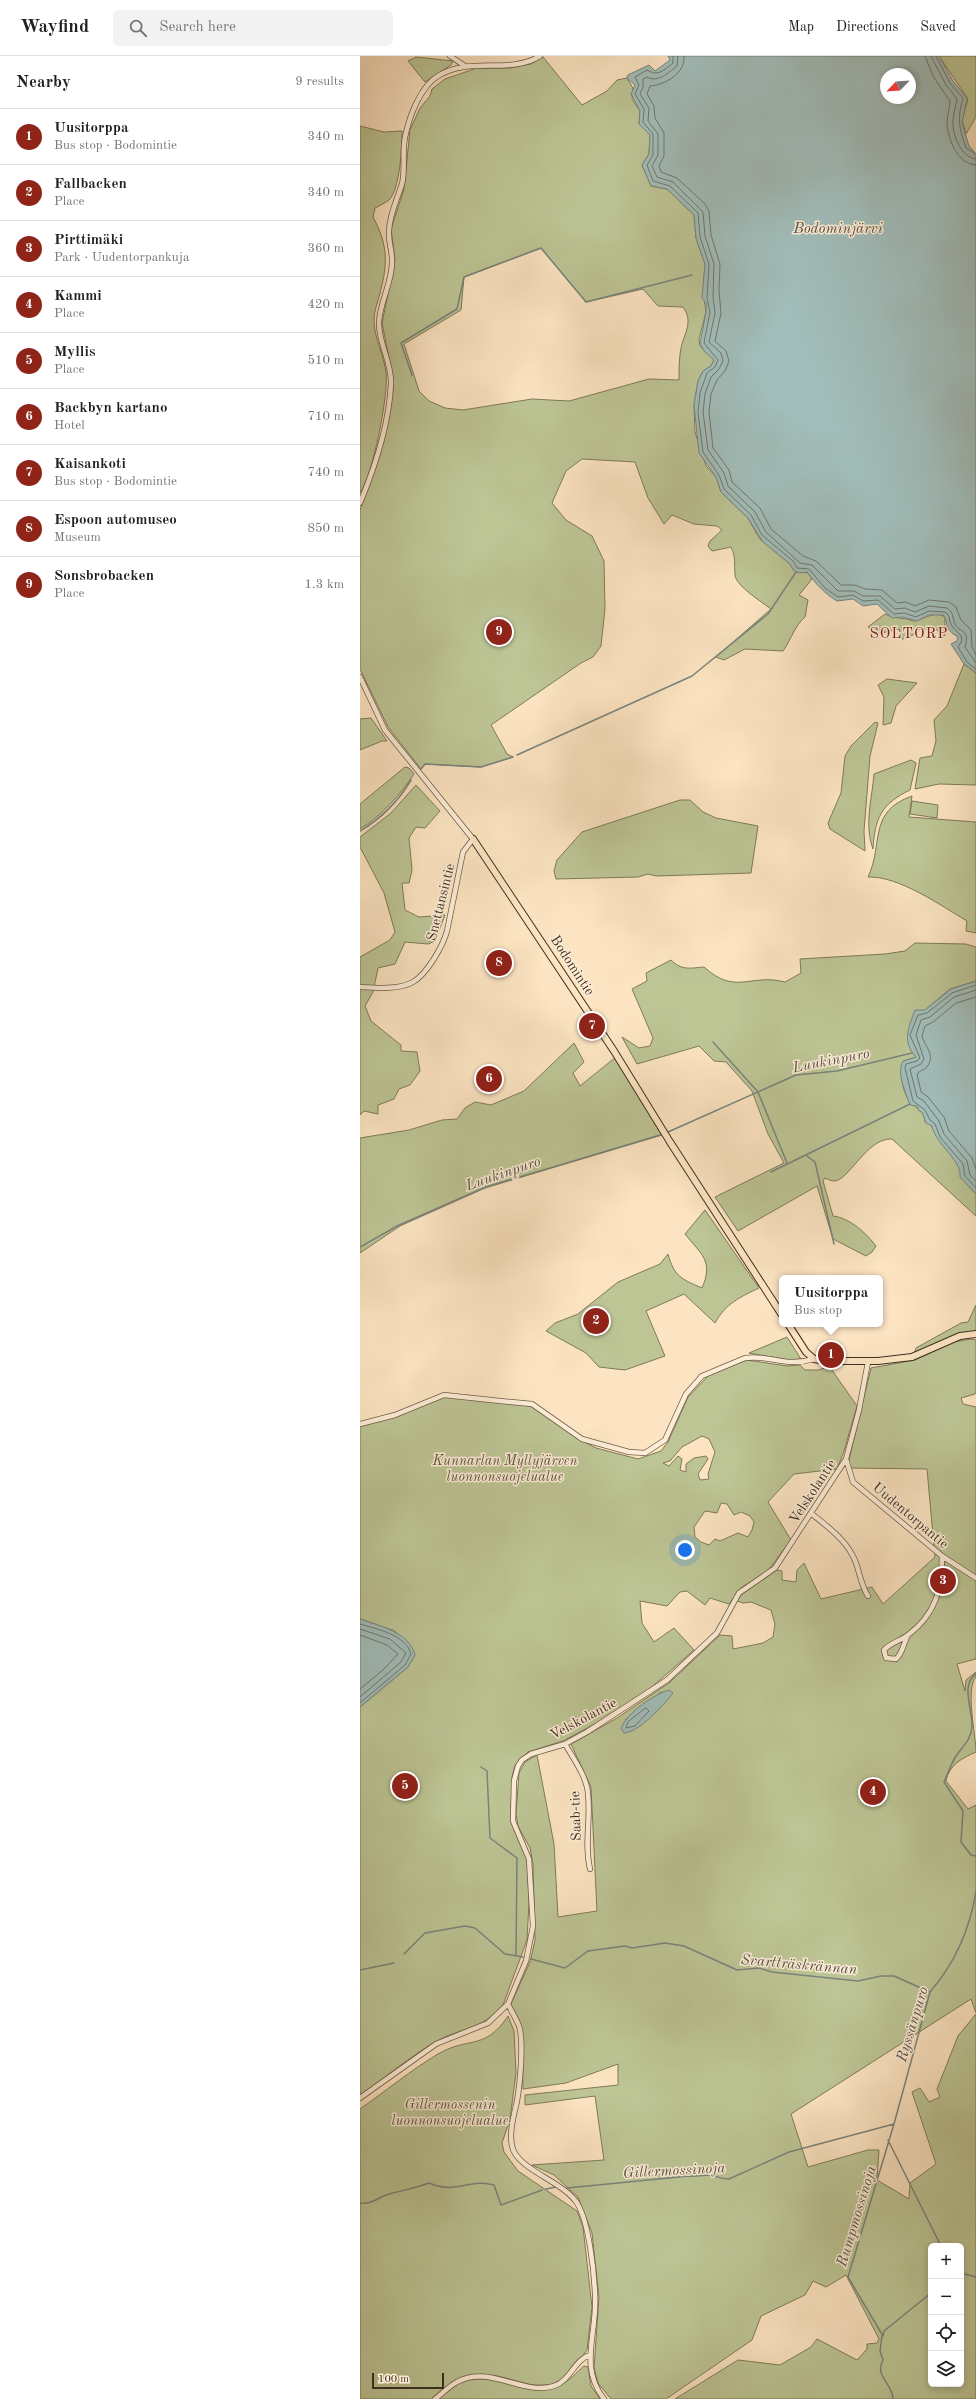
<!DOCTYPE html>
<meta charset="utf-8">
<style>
body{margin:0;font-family:"Old Standard TT",serif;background:#f2f2f2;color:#202124}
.controls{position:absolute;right:12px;bottom:12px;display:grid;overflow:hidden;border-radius:6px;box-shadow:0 2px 6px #0003}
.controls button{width:36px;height:36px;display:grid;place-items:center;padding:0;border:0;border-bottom:1px solid #e0e0e0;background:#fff;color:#202124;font:20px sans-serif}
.compass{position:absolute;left:520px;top:12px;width:36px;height:36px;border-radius:50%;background:#fff;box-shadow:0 2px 6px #0003;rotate:245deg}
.scale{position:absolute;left:12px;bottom:10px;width:72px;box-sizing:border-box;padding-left:4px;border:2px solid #3e2f1f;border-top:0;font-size:11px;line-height:14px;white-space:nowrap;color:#3e2f1f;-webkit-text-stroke:3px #fdedd7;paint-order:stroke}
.you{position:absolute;left:325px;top:1494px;width:14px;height:14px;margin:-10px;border:3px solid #fff;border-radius:50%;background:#1a73e8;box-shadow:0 0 0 6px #1a73e833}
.badge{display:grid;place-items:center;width:26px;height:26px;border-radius:50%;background:#8f2418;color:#fff;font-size:13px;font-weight:700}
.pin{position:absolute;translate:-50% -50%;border:2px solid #fff;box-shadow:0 1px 4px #0006}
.popup{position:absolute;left:419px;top:1219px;width:104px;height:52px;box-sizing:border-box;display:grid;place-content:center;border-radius:6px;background:#fff;filter:drop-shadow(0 1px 3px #0005);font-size:13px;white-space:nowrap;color:#757577}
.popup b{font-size:15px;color:#202124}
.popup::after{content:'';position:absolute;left:50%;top:100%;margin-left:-8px;border:8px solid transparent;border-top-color:#fff}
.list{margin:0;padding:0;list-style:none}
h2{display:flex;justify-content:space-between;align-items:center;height:52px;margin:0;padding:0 16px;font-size:17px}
h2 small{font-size:13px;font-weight:400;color:#757577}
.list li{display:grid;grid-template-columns:26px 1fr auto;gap:12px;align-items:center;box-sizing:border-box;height:56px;padding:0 16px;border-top:1px solid #e0e0e0}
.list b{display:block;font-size:15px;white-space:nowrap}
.list p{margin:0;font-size:13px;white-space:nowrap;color:#757577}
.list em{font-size:13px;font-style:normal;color:#757577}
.icon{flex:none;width:22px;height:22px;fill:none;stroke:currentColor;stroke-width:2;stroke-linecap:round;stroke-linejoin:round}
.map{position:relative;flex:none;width:616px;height:2343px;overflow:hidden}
header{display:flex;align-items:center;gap:24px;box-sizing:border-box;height:56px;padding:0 20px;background:#fff;border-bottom:1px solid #e0e0e0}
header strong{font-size:19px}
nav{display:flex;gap:22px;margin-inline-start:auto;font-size:14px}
.search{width:280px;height:36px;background:#f2f2f2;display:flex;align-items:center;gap:10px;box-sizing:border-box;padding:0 14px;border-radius:6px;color:#757577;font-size:15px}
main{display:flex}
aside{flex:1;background:#fff}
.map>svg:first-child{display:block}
.green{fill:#bdc595;stroke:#7e7a5a;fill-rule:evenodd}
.water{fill:#a1bdba;stroke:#79847c;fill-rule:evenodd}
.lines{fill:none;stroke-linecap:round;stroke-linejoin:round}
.shore{stroke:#70766c;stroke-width:1}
.stream{stroke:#79847c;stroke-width:1.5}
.minor-casing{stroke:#6e5c48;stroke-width:6}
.major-casing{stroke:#3e2f1f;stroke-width:8}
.minor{stroke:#fdedd7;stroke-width:4.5}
.major{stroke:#fce4c2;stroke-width:6}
.labels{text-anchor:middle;stroke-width:3;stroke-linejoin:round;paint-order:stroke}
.street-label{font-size:14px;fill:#3e2f1f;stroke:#fdedd7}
.park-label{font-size:14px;font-style:italic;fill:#5e543c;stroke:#fdedd7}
.water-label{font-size:15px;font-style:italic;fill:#575246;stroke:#fdedd7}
.neighbourhood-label{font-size:15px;letter-spacing:1px;fill:#7a1f14;stroke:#fdedd7}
</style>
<header>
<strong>Wayfind</strong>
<div class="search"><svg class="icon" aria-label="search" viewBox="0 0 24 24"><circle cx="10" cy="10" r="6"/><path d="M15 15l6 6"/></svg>Search here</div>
<nav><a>Map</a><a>Directions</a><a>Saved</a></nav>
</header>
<main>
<aside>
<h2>Nearby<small>9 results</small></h2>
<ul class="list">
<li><span class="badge">1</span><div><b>Uusitorppa</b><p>Bus stop · Bodomintie</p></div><em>340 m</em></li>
<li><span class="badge">2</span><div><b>Fallbacken</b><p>Place</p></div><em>340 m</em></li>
<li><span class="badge">3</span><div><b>Pirttimäki</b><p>Park · Uudentorpankuja</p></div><em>360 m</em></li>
<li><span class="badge">4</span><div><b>Kammi</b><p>Place</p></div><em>420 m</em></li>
<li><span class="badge">5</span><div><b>Myllis</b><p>Place</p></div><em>510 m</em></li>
<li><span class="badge">6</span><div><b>Backbyn kartano</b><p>Hotel</p></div><em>710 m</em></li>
<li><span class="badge">7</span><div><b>Kaisankoti</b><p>Bus stop · Bodomintie</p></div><em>740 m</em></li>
<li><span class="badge">8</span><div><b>Espoon automuseo</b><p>Museum</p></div><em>850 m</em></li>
<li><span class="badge">9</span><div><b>Sonsbrobacken</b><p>Place</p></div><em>1.3 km</em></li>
</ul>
</aside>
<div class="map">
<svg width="616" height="2343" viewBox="0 0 616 2343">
<rect width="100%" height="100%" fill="#fce4c2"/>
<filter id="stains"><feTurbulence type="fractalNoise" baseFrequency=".005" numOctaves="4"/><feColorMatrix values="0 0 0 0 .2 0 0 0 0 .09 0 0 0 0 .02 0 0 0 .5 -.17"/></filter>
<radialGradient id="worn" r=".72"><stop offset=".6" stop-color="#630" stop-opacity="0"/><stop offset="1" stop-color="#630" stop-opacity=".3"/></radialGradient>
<path class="green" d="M579,0h37v61l-10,17 -4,-14 6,-21z
M56,1l37,4 -2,4 -26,17 -17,-21z
M183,1l39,48 25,-14 10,-11 10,-2 6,10 -1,11 8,12 -1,13 11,11 -1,19 -7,11 9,21 16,3 27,26 2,23 9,26 -2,28 3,20 -7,27 1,7 14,14 -3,6 -8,5 -5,10 -4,24 1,27 11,34 10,11 5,15 27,26 11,20 31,26c6,11 5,8 17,8l5,7 -13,16 9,5 -3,17c-10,8 -14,23 -22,34l-38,-2 -21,11 -8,-3 55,-48c-9,-7 -35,-23 -36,-34 -1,-11 1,-18 -4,-28l-19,4 -4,-5 2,-5 12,-11 -5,-4 -23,-2 -22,-9 -8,9 -16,-26 -13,-36 -53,-3 -16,12 -14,32 14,17 26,16 12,25 1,47 -4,38 -8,11 -12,6 -90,62 16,29 6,3 -32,10 -56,-3 -4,5 -33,-42 -28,-58v-159l17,-50 11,-38 5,-32 -2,-22 -9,-45 13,-63 -4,-31 13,-40 6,-59 10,-22 10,-12 2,-7 13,-10 32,-11h33l21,-4zM181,192l45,54 57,-13 15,17 25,1c11,15 1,26 -2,41 -2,10 -2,22 -2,32l-30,-1 -80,22 -37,-2 -69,11 -18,-2 -16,-7 -10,-10 -15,-47 57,-34 3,-33z
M0,70l24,6 18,-1c0,16 -2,58 -13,69 -4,3 -10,6 -14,8l-2,9c15,28 15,46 7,76 -2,9 -6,18 -6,27 0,19 10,34 12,53 3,21 -14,105 -26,120z
M525,558c9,5 18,3 28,7 10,0 24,-13 32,-3v17l-3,3 -5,-9h-17l-11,9 -7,1 -3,-10 -22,5 -9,-7z
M604,608l12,9v112l-37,-1 -24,5 5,-31 12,-2 4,-15 -2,-21 13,-14z
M527,623l30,4 -21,23 -5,17 -8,2 1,-28 -6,-12z
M11,662l16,23h-5l-22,9v-31z
M515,666l3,1 -8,33 -6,75 1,20 -35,-22 -2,-6 13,-30 4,-37 6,-10z
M551,704l5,3 -6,27c-29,14 -35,28 -37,59 -9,-24 -1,-50 1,-75z
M45,711l4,1 5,6c-15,22 -31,41 -54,55v-25z
M56,729l24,26 -15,17 -9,-1 -7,11 3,32 -3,13h-7l3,27 14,7 26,-2 -10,26 -7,3 -23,-2 -10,22 -17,4 -5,24 -8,14 6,15 30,24v6l16,1 3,19 -10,14 -11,4 -5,10 -16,6v9l-14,-3 -4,4v-158l30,-17 5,-8 -11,-39 -24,-46v-10l31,-24z
M552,740l-3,21 67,5v111l-10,-2 1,-10c-27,-16 -68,-45 -99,-44 16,-33 -1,-65 44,-81z
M320,744h10l13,12 13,6 42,8 -7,47 -95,3 -8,-2 -10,3 -82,2 -2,-8 3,-11 25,-28z
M552,745l26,4 -1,13 -27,-4z
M555,887l51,1 10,3v34l-26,8 -25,21 -12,40 3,7 -12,4c-3,12 -3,26 4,38 5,8 18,12 17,23l6,3c8,19 20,27 29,43 7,11 5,16 16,26v22l-84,-77c-22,-1 -37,30 -52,40 -6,4 -10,1 -15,-1l-2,3 10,35c17,2 33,17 43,30l-4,6 -6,4 -33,-17 -16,-53 -79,45 -23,-34 69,-34 -16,-29 -16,-43 -26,-29 -12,-1 -15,-15 -62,18 -15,-27 17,11 11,-2 3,-8 -21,-49 15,-8 -1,-8 25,-13c11,11 20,8 33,7 32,29 46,6 81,15l16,-9 -1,-14 85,-5 20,-3z
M214,987l10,19 -11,11 7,13 36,-29 46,78 -177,53 -85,38 -40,27v-115l49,-8 33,-10 15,-1 8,-11 10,-6 16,3 33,-14z
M345,1154l54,78c-19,9 -34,16 -44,35l-31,-29 -38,17 19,45 -40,14 -26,-3 -13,-14 -40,-22 9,-8 23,-9 40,-32 42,-18 8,-10c6,22 13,25 34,34 12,-27 -1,-34 -17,-54z
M616,1249v28l-62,21 2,-6 45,-25 7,-1z
M427,1281l14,22 -13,1 -39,-7z
M611,1283l5,1v52l-1,2 -14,4 2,6 13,3v252l-19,5 8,27 1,-11 10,-8v5c-11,11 0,59 0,75 -14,6 -27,13 -30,29l22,28 8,-4v208l-5,-14 -180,115 17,53 60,-17h11l-2,30 32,19 1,-16 26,-19 -24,-72 8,-4 9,14 11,-5 -3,-8 21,-53 18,-22v385h-301l63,-39 42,5 31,-18 6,-8 40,21 10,-11v-5l10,-1 2,-4 -33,-64 -20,12 -13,-6 -8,14 -44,21 -9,24 -86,59h-55l-13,-16 -4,-15 5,-71 -7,-64 -14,-36 -24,-22 -22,-10 72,-5 -9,-64 -70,9v-10l93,-10v-21l-52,19 -43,6 -1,-55 -12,-28 20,-44 5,-22 -2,-76 -3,-16 -12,-22 -2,-12 3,-41 6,-11 12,-7 17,89 4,73 39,-6 -6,-124 -20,-43 46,-26 52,-35 51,-48 12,1 1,13 30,-6 10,-6 2,-13 -4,-14 -20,-8 -8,1 -6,-2 4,-6 36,-25 5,1v9l14,2 1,-12 7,-7 17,36 51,-12 11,17 52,-47 -8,-88 -80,-1 24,-100 44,-8 39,-18zM301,1636l11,1c-14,19 -25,21 -47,27zM571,2190h30v138h-30z
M387,1304l40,6 13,-1 5,5h14l10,-4 28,40 -13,45 -7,18 -43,5 -26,28 23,38 -24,32 -25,15 -13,17 -19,-6 -5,7 -18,-14 -7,1 -13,14 -27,-5 2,22 12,19 20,-14 20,22 -42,37 -48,32 -41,22 -35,11 -13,13 -3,12 -1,44 16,38 2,43 -2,38 -24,65c-22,26 -42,22 -68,37 -27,16 -50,36 -75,53v-388l48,-40 7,-12 -20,-24 -35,-12v-195l17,-4 65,-24 89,10 44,31 21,11 42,11 23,-8 7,-9 20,-45 21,-22zM342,1380l7,3 6,13 -7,22 1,5 -9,1 -2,-6 10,-15 -2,-3 -12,2 -8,6v8l-6,-2 2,-11 -4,-3 -9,10 -6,-3 7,-2 12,-14zM361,1447l6,1 7,11 7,-3 9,4 4,6 -2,8 -4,7 -10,-4 -18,8 -5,-2 -6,6 -8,-3 -6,-5 -1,-10 11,-16 12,2z
M148,1960l6,15 2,42 -6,46 -8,24 2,9 14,19 59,40 6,16 9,80 -5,43 -21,27 -15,8h-19l-34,-9h-26l-40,23h-72v-290c26,-18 51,-39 78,-55 31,-18 47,-3 70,-38z
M224,2310l4,1 3,19 9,13h-163c7,-5 14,-13 22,-16 33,-14 67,13 101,2 8,-3 17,-13 24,-19z"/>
<path class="water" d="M308,0h271l14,25 14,17 -5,25 7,23 7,8v519l-12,-9 -13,-20 6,-3 1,-4c-16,-9 -8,-14 -15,-22h-14l-12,6 -14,-4 -11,1 -15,-14 -14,2 -10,-7 -16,2c-12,-7 -22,-18 -30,-29 -10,2 -13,0 -17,-8l-27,-22 -15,-24 -27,-26 -5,-15 -17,-24 -5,-48 4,-24 5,-10 8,-5 3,-6 -10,-9 -4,-8 6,-31v-9l-4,-5 3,-34 -9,-26 -2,-23 -27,-26 -16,-3 -9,-21 7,-11 1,-19 -11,-11 1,-13 -9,-17 4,-9 -8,-7 1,-3 21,-10 6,6 15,-11zM526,18h24v24h-24z
M616,925v213l-16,-17c2,-17 -24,-32 -28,-51l-6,-3 -4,-11 -3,-1 -2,-5 -7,-1c-4,-13 -14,-31 -7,-44l13,-4c-14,-15 -8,-28 -1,-47h10l26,-21z
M0,1563c20,7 49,13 55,36l-7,12 -48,40z
M309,1634l4,3c-10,13 -34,39 -49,40l-3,-5c7,-16 32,-33 48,-38z"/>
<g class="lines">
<path class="shore" d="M313,0v7c-9,7 -15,14 -26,7l-12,7 4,8 -4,9 9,15 -1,13 10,12v21l-6,10 6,16 17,5 28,27 2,24 9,27 -2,34 3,14 -6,31 14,17 -3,7 -8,6 -7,20 -2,20 5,39 16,23 5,14 27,26 11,20 31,26 4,7 12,1 16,19 13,9 15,-2 10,6 15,-1 16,14 10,-1 12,4 13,-6 16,1 4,4c1,12 6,12 12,20l1,5 -4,6 9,15 9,7
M318,0l-1,10c-9,7 -19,17 -30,11l-4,2v8l-3,7 9,14 -1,13 10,13v21l-6,11 5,11 16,5 30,30 2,24 9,28 -1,33 2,16 -6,29 12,11 2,8 -4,8 -8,8 -6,17 -2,18 5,38 16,23 4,13 27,26 11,20 34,31 12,2 26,26h16l9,5h17l15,13 10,-1 10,4 14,-6 18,2c6,4 5,7 7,13 3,13 17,6 11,26l11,16
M324,0c2,17 -19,29 -34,30l-3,8 7,12 1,12 9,15v23l-5,10 2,6 16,6 28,26 4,7 2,24 9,29 -1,27 2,22 -6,28 11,10 3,10 -4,10 -8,9 -6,14 -2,18 4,36 16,22 3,12 28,26 11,21 32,27 13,5 25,24h14l10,4 17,1 15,13 9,-1 9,4 14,-6 20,2 7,5 5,13 10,10 1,17 4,8
M565,0l8,20 17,25c0,7 -3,14 -3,22 1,16 10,41 29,42
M571,0l15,29 11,14c-1,7 -4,15 -4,22 -1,13 8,37 23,38
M576,0l14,27 13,15c-6,21 -4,30 3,50l10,6
M616,929l-24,8 -25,20 -9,2 -8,20 10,23 -3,3 -11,3 -1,4 8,33 12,9 5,10 5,4 5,13 23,27 2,12 11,12
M616,934l-22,7 -24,20 -9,3 -5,15 8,24 -3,5 -11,5 7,28 7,4 15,20 5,13 23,27 3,14 6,6
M616,941l-20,6 -23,19 -8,4 -3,10c3,11 14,19 5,31 -3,3 -8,4 -10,7l4,18 7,5 16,20 5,14 23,27 4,11
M0,1568c17,5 46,11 51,30l-6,11 -45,38
M0,1573l30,10 16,14 -5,9 -41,35
M0,1579l27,10 11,9 -15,16 -23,19
M286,1652l3,3 -14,15 -9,2 2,-6z"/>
<path class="stream" d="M52,319l-11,-32 56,-34 7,-32 77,-29 45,54 106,-27
M157,699l175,-79 76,-62 28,-42
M61,713l4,-5 56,3 32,-10
M0,775c22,-13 38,-29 51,-51
M353,986l45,50 29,71
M308,1076l128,-57 41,-4 75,-18
M447,1100l8,6 19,82
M411,1116l139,-68
M0,1191l39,-22 87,-38 174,-52
M616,1618c-16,10 -3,37 -4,52 0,13 -10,21 -16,30 -5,8 -8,17 -12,26l19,29 -2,31 10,13 5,1
M121,1711l6,4 3,67 27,20 -1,97
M44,1898l21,-21 40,-7 10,2 30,26 18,3
M171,1903l34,9 23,-17 37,-5 7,2 33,-5 19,3 53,24 22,-2 13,4 86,9 23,-5h13l36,16
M0,1914l34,-7
M528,2084l53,106
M207,2132l122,-12c7,1 17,-2 24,0 6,1 9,3 16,3l60,-27 105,-28
M186,2133l10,-2
M0,2147c11,2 19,-6 29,-9 14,-4 27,-6 40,-11 29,12 39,-5 65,2l7,20 41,-15
M601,2217l15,4
M571,2237l-47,38 -1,5 -35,-59 46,-153 36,-132c25,-29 40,-63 46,-101
M522,2280l-2,15 3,9c-9,16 10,24 10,39"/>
<defs>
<path id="minor" d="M90,0l15,10
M0,447c15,-36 29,-79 31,-119 1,-22 -13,-41 -12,-62 1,-21 14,-41 13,-62 0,-10 -4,-20 -3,-30 1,-17 8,-30 13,-46 4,-16 -1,-35 4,-51 4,-18 15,-47 32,-57 32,-20 71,-1 102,-20
M0,621l25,53 88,109 -10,13 -16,79c-4,15 -20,43 -34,51 -14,8 -38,6 -53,5
M0,1368l35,-9 49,-20 67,7 21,2 50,35 47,13 16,1 20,-13 21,-46 16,-18 43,-18c25,-4 39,10 69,1
M486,1403l7,23 89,74 34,22
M452,1458c17,14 36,27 44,49 4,11 5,22 12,33
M548,1579c-4,7 -6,20 -12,24l-10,-1 -2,-8c6,-7 16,-9 24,-15 28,-21 34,-46 34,-79
M205,1688c8,14 22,33 23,50 3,25 -4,50 2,75
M148,1948c3,7 8,14 11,22 5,15 1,58 -2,75 -3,14 -8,30 -5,45 4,23 51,35 65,57 12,19 17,68 18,91 3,38 -17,72 9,105
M0,2042l76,-54 52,-21 20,-19 18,-43 7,-35 -4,-67 -16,-38 1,-40 4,-15 4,-6 9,-6 34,-10 22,-12 80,-52 50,-47 22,-40 36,-25 71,-109 13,-49 9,-48
M75,2343c7,-5 14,-13 22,-17 32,-18 65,14 97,4 16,-5 21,-27 36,-31"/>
<path id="major" d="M113,783l141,212 56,91 112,173
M428,1268l18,28 8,7 11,2h53l34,-4 48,-21 16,-2"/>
</defs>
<use href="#minor" class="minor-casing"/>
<use href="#major" class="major-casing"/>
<use href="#minor" class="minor"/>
<use href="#major" class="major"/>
</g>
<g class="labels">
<g class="street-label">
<text transform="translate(80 846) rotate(-76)" y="5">Snettansintie</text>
<text transform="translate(213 909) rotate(57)" y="5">Bodomintie</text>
<text transform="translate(452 1435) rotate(-57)" y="5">Velskolantie</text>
<text transform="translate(551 1459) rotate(40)" y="5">Uudentorpantie</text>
<text transform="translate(223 1662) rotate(-28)" y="5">Velskolantie</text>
<text transform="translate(215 1760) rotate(-92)" y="5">Saab-tie</text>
</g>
<g class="park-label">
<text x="145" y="1409">Kunnarlan Myllyjärven<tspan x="145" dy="16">luonnonsuojelualue</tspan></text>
<text x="90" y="2053">Gillermossenin<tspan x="90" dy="16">luonnonsuojelualue</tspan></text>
</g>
<g class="water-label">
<text x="478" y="177">Bodominjärvi</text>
<text transform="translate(471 1004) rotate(-11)" y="5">Luukinpuro</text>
<text transform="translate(143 1117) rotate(-19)" y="5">Luukinpuro</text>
<text transform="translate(439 1908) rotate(5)" y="5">Svartträskrännan</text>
<text transform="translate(552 1968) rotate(-73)" y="5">Ryssänpuro</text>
<text transform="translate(314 2114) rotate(-3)" y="5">Gillermossinoja</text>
<text transform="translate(496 2160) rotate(-73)" y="5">Rumpmossinoja</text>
</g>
<g class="neighbourhood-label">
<text x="549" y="582">SOLTORP</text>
</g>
</g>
<rect width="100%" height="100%" filter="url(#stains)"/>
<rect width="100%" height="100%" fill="url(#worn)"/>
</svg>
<div class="controls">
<button>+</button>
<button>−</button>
<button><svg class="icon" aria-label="locate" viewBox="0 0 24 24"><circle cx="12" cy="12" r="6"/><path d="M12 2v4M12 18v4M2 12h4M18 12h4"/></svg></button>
<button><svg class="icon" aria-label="layers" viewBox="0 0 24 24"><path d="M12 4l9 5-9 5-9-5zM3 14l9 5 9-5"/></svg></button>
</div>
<svg class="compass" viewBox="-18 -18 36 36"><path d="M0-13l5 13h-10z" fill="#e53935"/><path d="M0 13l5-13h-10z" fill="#757577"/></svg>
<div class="scale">100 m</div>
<div class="you"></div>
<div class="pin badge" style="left:471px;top:1299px">1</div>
<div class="popup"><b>Uusitorppa</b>Bus stop</div>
<div class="pin badge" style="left:236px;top:1265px">2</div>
<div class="pin badge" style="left:583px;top:1525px">3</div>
<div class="pin badge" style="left:513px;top:1736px">4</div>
<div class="pin badge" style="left:45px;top:1730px">5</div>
<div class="pin badge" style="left:129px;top:1023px">6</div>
<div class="pin badge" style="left:232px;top:970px">7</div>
<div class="pin badge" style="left:139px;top:907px">8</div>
<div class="pin badge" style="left:139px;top:576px">9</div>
</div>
</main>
